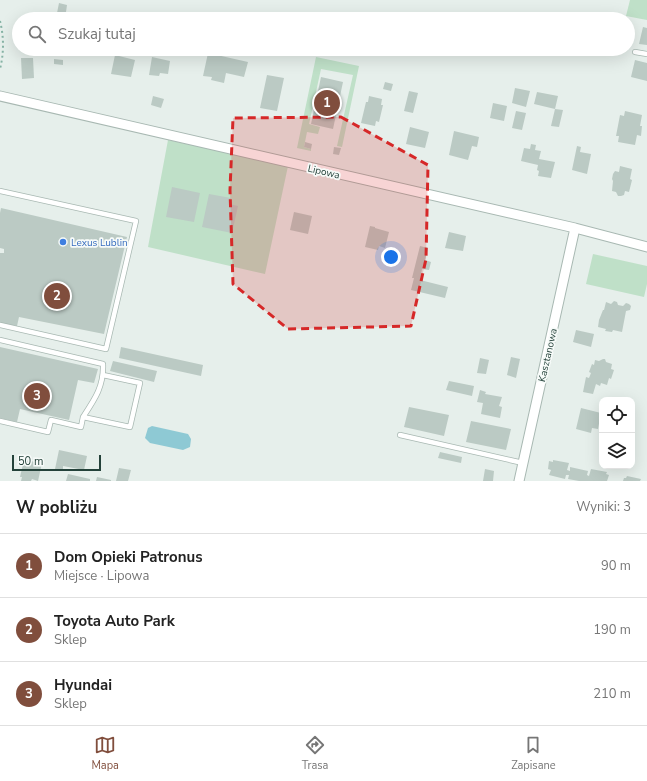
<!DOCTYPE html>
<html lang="pl">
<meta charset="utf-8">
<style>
body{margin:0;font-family:"Nunito Sans",sans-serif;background:#f6f6f6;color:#222}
.controls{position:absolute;right:12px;bottom:12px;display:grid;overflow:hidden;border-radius:8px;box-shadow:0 4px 16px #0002}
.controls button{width:36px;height:36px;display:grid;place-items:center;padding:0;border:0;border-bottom:1px solid #e0e0e0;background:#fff;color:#222;font:20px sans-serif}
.scale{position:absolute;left:12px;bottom:10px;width:89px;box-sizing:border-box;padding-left:4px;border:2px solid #24423a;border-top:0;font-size:11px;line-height:14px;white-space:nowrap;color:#24423a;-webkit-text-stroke:3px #f7fbf9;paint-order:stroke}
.you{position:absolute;left:391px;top:257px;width:14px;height:14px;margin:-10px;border:3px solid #fff;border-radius:50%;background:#1a73e8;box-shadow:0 0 0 6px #1a73e833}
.badge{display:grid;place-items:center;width:26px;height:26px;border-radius:50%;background:#804e3d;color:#fff;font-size:13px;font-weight:700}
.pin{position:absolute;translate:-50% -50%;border:2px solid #fff;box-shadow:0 1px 4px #0006}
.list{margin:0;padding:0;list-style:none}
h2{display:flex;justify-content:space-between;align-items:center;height:52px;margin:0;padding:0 16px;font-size:17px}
h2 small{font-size:13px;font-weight:400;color:#767676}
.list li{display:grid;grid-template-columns:26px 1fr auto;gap:12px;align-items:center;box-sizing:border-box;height:64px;padding:0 16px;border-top:1px solid #e0e0e0}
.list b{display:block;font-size:15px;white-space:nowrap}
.list p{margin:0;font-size:13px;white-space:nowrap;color:#767676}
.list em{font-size:13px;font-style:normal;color:#767676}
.icon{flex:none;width:22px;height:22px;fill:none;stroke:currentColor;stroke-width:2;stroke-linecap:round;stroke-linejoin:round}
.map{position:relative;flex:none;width:647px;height:481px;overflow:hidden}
.search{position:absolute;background:#fff;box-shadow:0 4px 16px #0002;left:12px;right:12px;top:12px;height:44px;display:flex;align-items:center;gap:10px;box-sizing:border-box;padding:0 14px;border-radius:22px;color:#767676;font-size:15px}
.sheet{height:244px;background:#fff}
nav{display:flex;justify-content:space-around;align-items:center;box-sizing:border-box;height:56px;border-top:1px solid #e0e0e0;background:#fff;font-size:11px;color:#767676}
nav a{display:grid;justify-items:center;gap:2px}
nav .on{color:#804e3d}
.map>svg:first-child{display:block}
.green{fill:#bfe0c8}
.water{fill:#8ec9d4}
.building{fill:#bbcac4}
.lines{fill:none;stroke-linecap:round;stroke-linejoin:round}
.service-casing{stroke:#a8b8b2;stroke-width:6}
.minor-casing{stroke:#a8b8b2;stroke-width:11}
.path{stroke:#86b3a5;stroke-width:2;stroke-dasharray:2 3;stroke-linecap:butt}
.service{stroke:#fff;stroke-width:4.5}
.minor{stroke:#fff;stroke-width:9}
.marked{fill:#d62828;fill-opacity:0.2;stroke:#d62828;stroke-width:3;stroke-dasharray:8 5;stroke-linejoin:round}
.shop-dot{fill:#3f7fe0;stroke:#f7fbf9;stroke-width:1.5}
.labels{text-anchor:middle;stroke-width:3.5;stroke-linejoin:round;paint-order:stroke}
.street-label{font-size:10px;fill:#24423a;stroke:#f7fbf9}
.shop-label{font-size:10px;fill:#366cbe;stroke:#f7fbf9;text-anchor:start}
</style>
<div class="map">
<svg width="647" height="481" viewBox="0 0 647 481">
<rect width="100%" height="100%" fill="#e6efeb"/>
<path class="green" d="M630,0h17v20l-21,-4z
M316,57l43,9 -17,81 -5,-1 16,-71 -32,-6 -12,55 11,3 -2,7 -11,-2 -3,15 7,2v2l-14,-3z
M168,140l120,26 -23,108 -117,-27z
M593,254l54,12v18l-3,13 -58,-13z"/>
<path class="water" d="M152,426l36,8 3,5 -1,8 -7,3 -33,-7 -5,-5 3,-10z"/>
<path class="building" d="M59,3l8,2 -2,14 -9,-1z
M643,27l4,1v17l-8,-1z
M84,49h16l-1,3z
M208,53l40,9 -4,15 -18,-4 -2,10 -13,-3 1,-3 -9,-1z
M115,55l20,5 -4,17 -20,-3z
M152,57l18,4 -2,13 -8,-1 -1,3 -10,-1z
M21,58h12l1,20 -12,1z
M54,59l9,1v5l-9,-1z
M635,60l12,3v18l-16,-4z
M267,75l17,3 -7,33 -17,-3z
M321,77l22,5 -10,47 -22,-5z
M385,82l8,2 -2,7 -8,-2z
M515,88l15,3 -4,16 -14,-4z
M409,91l9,2 -5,20 -9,-2z
M537,92l21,4 -3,13 -21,-5z
M153,96l11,3 -3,9 -10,-3z
M369,96l13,3 -1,6h2l-4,17 -3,-1 -1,5 -14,-3 5,-21h2z
M493,103l14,3 -3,15 -14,-3z
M555,109l8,1 -4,17 -8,-1z
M516,111l10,2 -4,17 -10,-2z
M625,111l17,4 -2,11h2l-1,10 -4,-1 -2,10 -17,-3 1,-6h-3l4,-21 4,1z
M410,127l19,5 -4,16 -19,-4z
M454,131l25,6 -2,10 -5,-1 -4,14 -19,-5z
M305,142l7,2 -1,5 -7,-2z
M531,144l5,1 -1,5 6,1 -2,8 16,3 -4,16 -13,-2 1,-5 -2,-1 1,-5 -17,-4 3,-13 6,1z
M577,146l4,1 -1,5 11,2 -4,20 -15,-4z
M334,147l7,1 -2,7 -6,-1z
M620,166l12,3 -2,10 2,1 -3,12 -4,-1 -1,4 -3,1h-3l-2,-4 -4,-1 1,-10 -1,-2 1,-5 2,-3 4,1z
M172,187l28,6 -6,29 -28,-5z
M209,194l22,4 -2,6 9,2 -6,27 -30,-6z
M1,208l126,29 -23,97 -85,-17 -2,9 -17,-3v-70h4v-4l-4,-1v-35z
M294,212l18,4 -4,18 -18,-4z
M370,226l5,1v1l14,4 -4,16 -6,-2 -1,4 -13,-3z
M449,232l17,4 -3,15 -18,-3z
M420,246l8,2 -3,12 6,2 -2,8 -7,-1 -2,11 28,7 -3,11 -34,-8 3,-12h-2z
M614,301l3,1 1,3 5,1 3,-3 3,1 2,2 -1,4 -4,1 -4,21 -9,-2 -1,2 -7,-1 1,-2 -8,-2 1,-7 4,-10h1l2,-8 5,2z
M576,330l18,4 -3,13 -18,-5z
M0,347l98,22 -4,14 -16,-3 -9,40 -49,-11 -3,13 -17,-4z
M121,347l82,18 -2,11 -82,-18z
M511,357l9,2 -4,19 -9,-3z
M480,358l9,2 -3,14 -9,-1z
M603,359h2l1,3 6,2 -1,5 3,1 -3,9 -2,-1 -2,7 -6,-2 -1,3 -4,-2 -3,10 -10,-2 3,-15 3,1 2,-5 -2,-1 3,-8 2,1 1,-5 4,1z
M113,361l44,10 -3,11 -44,-11z
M449,381l25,5 -2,10 -26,-6z
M480,390l6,2 -1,2 17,3 -3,9 3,1 -2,11 -19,-4 2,-11 -6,-1z
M409,407l40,8 -5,21 -40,-9z
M581,408l20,5 -3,16 -6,-1 -1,5 -15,-4z
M471,421l40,8 -5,21 -40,-8z
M59,450l28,6 -3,14 -21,-4v4l-8,-1z
M440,452l22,5 -1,6 -23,-5z
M24,460l18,3 -4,18 -6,-2 -1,2h-10l1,-4h-2z
M553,460l16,3 -2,7 3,1v-4l18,4 -1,4 2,1 2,-7 16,3 -1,2 3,1 -2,6h-28l-11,-2 1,-4h-3l-1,4 -16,-4 2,-5 -3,-1 1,-8 4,1z
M119,468l12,2 -3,11h-12z
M485,469l9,2 -1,10h-10z
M68,474l22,5v2h-24z
M627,476l14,3 -1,2h-17l1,-3h2z
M97,477l14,3v1h-15z"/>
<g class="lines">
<defs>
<path id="service" d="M635,52l12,2
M0,191l136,30 -30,128 -106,-24
M0,340l103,24c1,22 -8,35 -20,53
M0,421l48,11 3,-12 30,7 2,-10 47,10 10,-44 -37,-8
M400,435l123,28"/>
<path id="minor" d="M0,96l575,132 72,19
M519,481l56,-253"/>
</defs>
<use href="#service" class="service-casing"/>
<use href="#minor" class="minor-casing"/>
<path class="path" d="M0,21c4,16 4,32 0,48"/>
<use href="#service" class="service"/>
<use href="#minor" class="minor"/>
</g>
<path class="marked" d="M341,117l87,48 -2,94 -15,67 -123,3 -55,-45 -3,-94 3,-72z"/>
<circle class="shop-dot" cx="63" cy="242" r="4"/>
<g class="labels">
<g class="street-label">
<text transform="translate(324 171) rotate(13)" y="4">Lipowa</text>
<text transform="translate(547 355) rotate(-77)" y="4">Kasztanowa</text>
</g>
<g class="shop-label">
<text x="71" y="246">Lexus Lublin</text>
</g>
</g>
</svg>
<div class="controls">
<button><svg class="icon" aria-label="locate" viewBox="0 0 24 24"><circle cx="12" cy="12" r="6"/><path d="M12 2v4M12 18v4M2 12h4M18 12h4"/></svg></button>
<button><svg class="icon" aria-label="layers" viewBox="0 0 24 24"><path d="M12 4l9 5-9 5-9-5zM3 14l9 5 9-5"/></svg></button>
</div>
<div class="scale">50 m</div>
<div class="you"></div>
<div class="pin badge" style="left:327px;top:103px">1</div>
<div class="pin badge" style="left:57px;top:296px">2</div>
<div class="pin badge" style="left:37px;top:396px">3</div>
<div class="search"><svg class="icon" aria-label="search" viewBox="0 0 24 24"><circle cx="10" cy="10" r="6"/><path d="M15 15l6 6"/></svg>Szukaj tutaj</div>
</div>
<section class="sheet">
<h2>W pobliżu<small>Wyniki: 3</small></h2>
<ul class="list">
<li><span class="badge">1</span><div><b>Dom Opieki Patronus</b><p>Miejsce · Lipowa</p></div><em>90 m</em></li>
<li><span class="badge">2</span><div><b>Toyota Auto Park</b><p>Sklep</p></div><em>190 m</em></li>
<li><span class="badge">3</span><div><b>Hyundai</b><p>Sklep</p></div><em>210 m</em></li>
</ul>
</section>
<nav>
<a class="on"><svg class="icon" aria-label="map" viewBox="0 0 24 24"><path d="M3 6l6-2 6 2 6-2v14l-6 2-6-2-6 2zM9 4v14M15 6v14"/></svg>Mapa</a>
<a><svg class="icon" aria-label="directions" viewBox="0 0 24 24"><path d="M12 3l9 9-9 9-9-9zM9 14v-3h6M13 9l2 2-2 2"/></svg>Trasa</a>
<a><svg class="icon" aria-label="saved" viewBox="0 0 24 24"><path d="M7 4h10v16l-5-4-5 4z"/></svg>Zapisane</a>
</nav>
